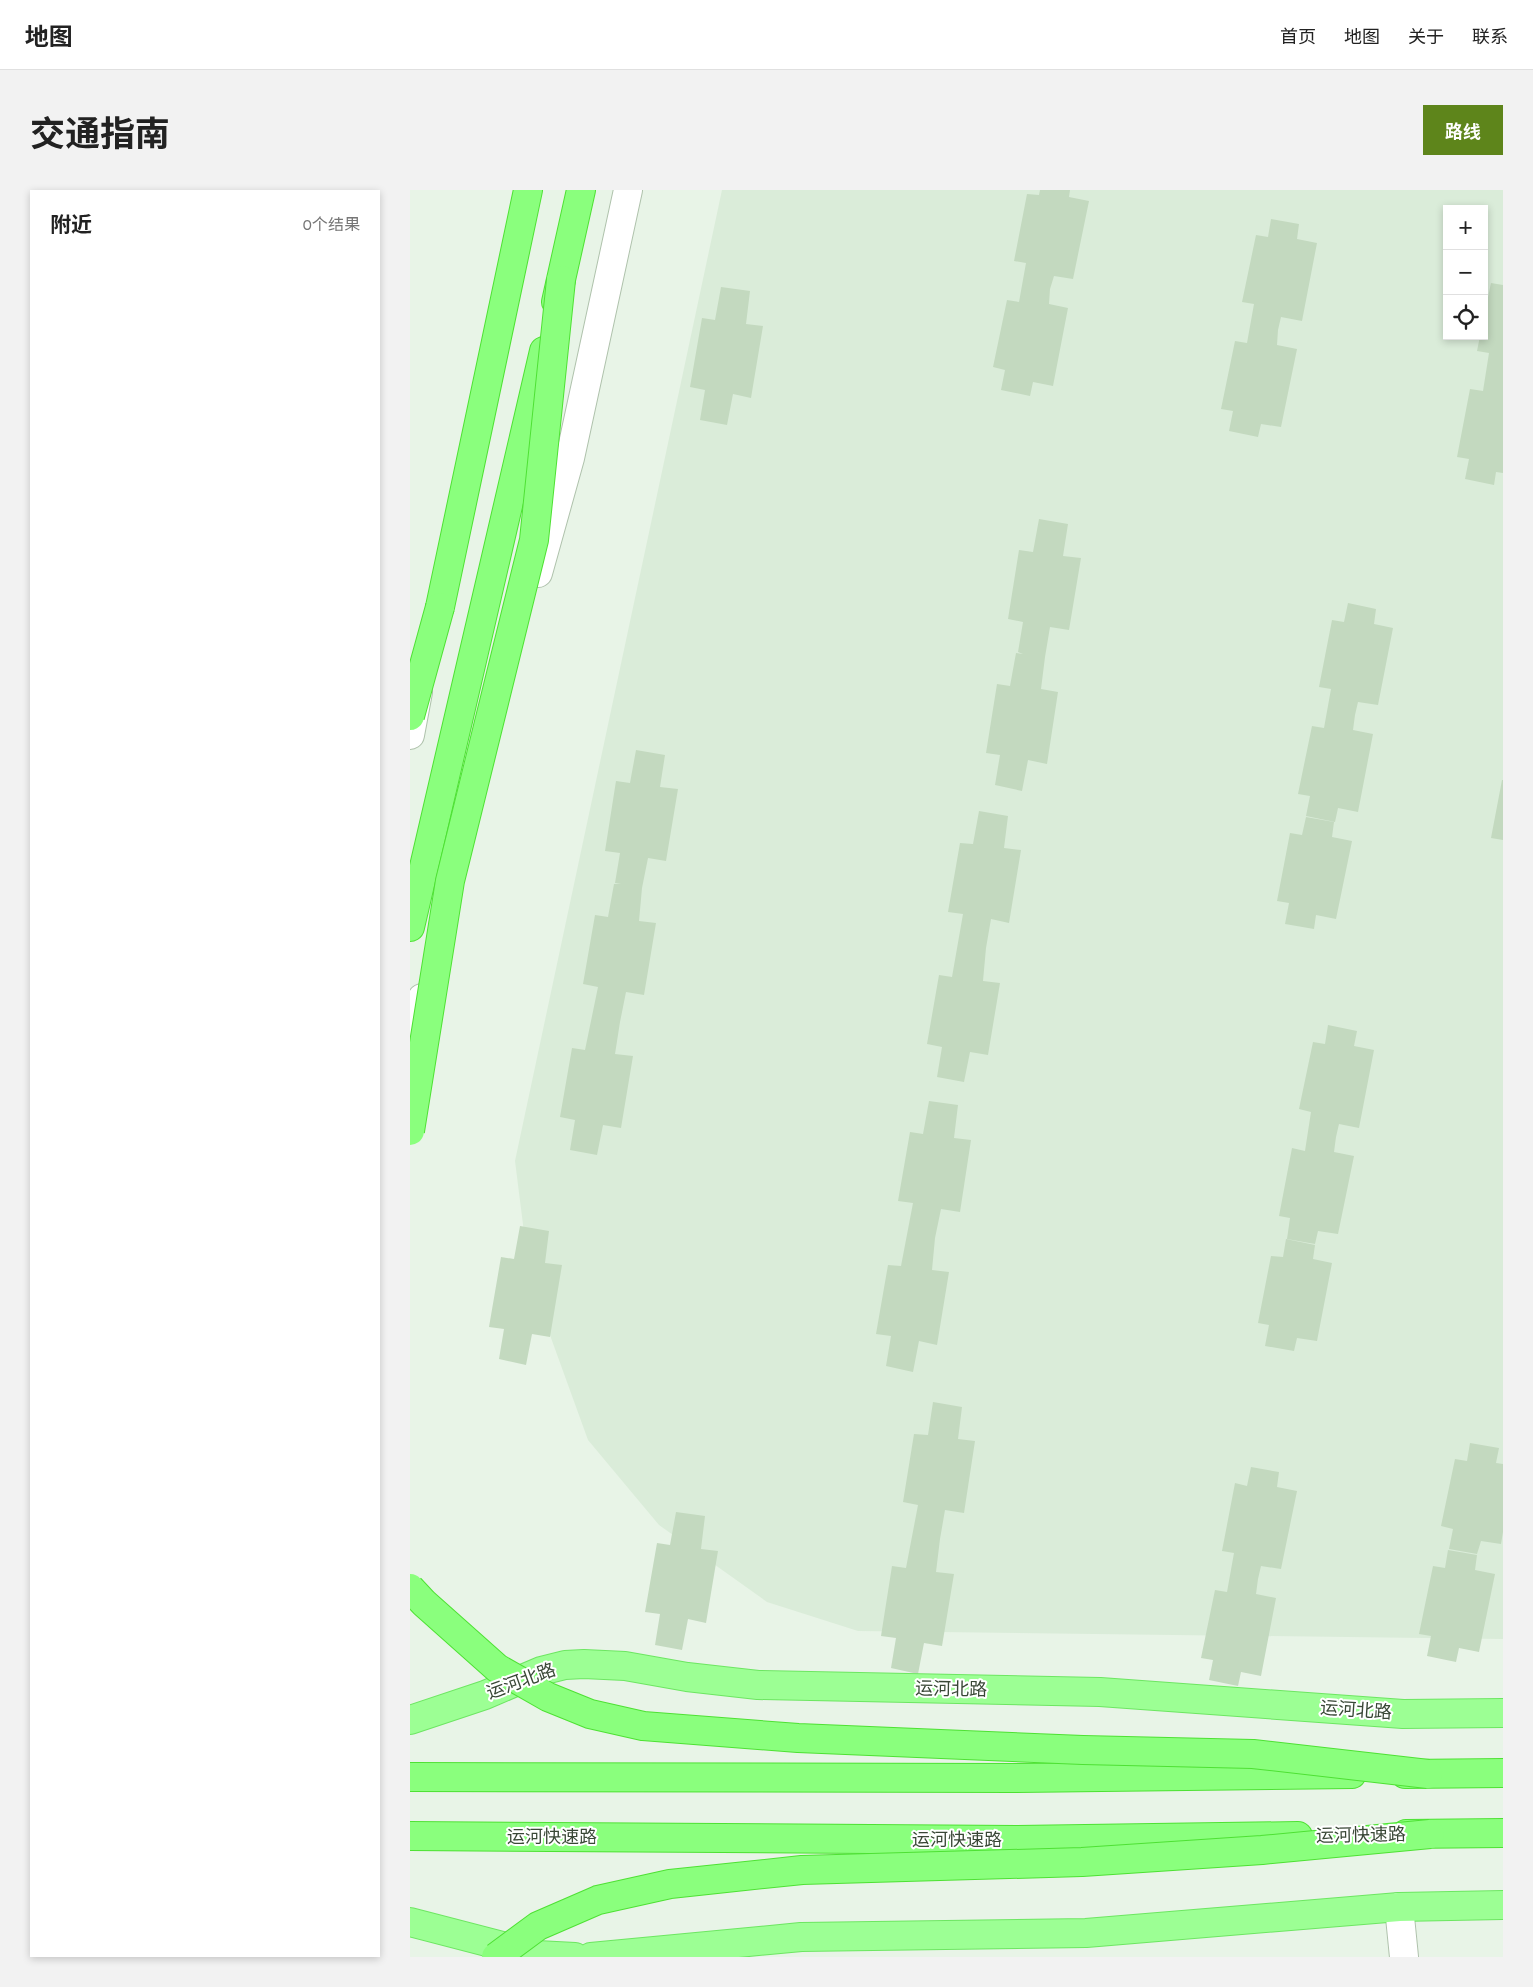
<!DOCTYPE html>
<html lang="zh">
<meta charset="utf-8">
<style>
body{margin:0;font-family:Karla,"Noto Sans SC",sans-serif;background:#f2f2f2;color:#222}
.controls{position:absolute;right:15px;top:15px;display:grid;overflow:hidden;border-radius:0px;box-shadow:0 2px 8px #0003}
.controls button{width:45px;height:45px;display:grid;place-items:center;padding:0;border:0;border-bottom:1px solid #e0e0e0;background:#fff;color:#222;font:25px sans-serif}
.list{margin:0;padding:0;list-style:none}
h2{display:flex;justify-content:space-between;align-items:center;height:65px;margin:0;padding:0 20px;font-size:21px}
h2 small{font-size:16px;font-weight:400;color:#767676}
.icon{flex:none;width:28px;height:28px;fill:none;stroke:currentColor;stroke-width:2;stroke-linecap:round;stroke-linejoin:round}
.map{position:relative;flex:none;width:1093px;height:1767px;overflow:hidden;border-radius:0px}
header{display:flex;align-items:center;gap:30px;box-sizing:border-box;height:70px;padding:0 25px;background:#fff;border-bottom:1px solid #e0e0e0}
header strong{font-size:24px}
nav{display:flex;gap:28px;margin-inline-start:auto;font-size:18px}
.intro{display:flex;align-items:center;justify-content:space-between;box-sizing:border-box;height:120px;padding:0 30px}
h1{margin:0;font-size:35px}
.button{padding:12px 22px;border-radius:0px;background:#5e851b;color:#fff;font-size:18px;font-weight:700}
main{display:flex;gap:30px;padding:0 30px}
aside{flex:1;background:#fff;border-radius:0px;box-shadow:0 2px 8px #0003}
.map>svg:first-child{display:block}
.residential{fill:#daecd9;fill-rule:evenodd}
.building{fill:#c3d9bf}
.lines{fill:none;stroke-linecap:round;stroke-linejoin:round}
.minor-casing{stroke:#afc2ac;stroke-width:30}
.tertiary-casing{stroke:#afc2ac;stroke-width:30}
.primary-casing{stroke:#6de662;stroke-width:30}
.trunk-casing{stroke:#4ee134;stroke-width:30}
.minor{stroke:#fff;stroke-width:28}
.tertiary{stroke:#fff;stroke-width:28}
.primary{stroke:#9cff94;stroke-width:28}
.trunk{stroke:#8aff7d;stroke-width:28}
.trunk-bridge-casing{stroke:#4ee134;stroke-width:30;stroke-linecap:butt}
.trunk-bridge{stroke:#8aff7d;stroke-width:28}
.labels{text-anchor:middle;stroke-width:4;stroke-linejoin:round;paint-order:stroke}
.street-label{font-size:18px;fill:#394736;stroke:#fff}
</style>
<header>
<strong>地图</strong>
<nav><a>首页</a><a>地图</a><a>关于</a><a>联系</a></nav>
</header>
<div class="intro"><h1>交通指南</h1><a class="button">路线</a></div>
<main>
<aside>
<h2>附近<small>0个结果</small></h2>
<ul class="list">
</ul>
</aside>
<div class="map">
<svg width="1093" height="1767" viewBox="0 0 1093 1767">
<rect width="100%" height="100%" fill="#e8f4e7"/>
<path class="residential" d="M312,0h781v1449l-645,-8 -91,-29 -108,-77 -71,-85 -58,-160 -15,-119zM1037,19h37v127h-37z"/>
<path class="building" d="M630,0h30l-1,7 20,4 -16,78 -19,-3 -4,13 -1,15 19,4 -15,78 -20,-4 -3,14 -29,-6 4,-20 -12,-3 14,-67 12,2 7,-39 -12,-2 13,-67 12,1z
M861,29l28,5 -2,15 20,4 -15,78 -21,-4 -3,13 -1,15 20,4 -16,78 -20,-3 -3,13 -29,-6 4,-20 -12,-2 14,-68 12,2 7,-39 -12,-2 14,-67 12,2z
M1081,93l12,2v188l-7,-1 -2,13 -29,-6 4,-20 -12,-2 13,-68 13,2 6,-38 -12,-2 3,-15h4v-20z
M311,97l29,4 -4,33 17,2 -12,72 -18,-4 -6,31 -27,-5 5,-30 -15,-3 12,-69 13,2z
M629,329l29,5 -5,32 18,2 -12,72 -19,-3 -5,30 -4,32 17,3 -11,72 -19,-4 -6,31 -27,-6 5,-30 -14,-2 11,-69 13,2 6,-33 7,1 -5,-2 5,-30 -15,-3 11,-69 14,2z
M938,413l28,6 -2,15 19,4 -15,77 -20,-3 -3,13 -2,15 20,4 -15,78 -20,-4 -3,14 -29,-6 4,-20 -12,-2 14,-68 12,2 7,-39 -12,-2 13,-67 12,2z
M226,560l29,5 -5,32 18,2 -12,72 -18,-3 -6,30 -3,33 17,2 -12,72 -18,-3 -6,30 -5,32 18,2 -12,72 -18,-3 -6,30 -27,-5 5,-30 -15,-3 12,-69 13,2 13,-63 -15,-3 12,-69 13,2 6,-33h7l-6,-1 5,-30 -15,-2 11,-70 14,2z
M1092,590h1v60l-12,-2z
M569,621l29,5 -4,32 17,2 -12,73 -18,-4 -5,29 -3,33 17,2 -12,72 -18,-3 -6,30 -27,-5 5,-30 -15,-3 12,-69 13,2 11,-63 -15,-2 12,-69 13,1z
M896,627l28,5 -2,15 20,4 -16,78 -20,-4 -2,14 -29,-5 4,-21 -12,-2 13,-68 12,2z
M918,835l29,6 -3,15 20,4 -15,78 -20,-4 -3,13 -2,15 20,4 -16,78 -20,-3 -3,13 -28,-5 3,-21 -11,-2 13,-68 13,3 6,-39 -12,-3 14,-67 12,2z
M519,911l29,4 -4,33 17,2 -11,72 -19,-3 -6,29 -3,32 17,2 -12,73 -18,-4 -6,31 -27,-6 5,-30 -15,-2 12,-69 13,1 12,-63 -15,-2 12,-69 13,2z
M110,1036l29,5 -4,32 17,2 -12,72 -18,-3 -6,31 -27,-6 5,-30 -15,-2 12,-70 13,2z
M876,1049l29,6 -2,14 19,4 -15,78 -20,-3 -3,13 -29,-5 4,-21 -11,-2 13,-67 12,1z
M523,1212l29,5 -4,32 17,2 -11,72 -19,-3 -5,29 -4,33 18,2 -12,72 -18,-3 -6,31 -27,-6 5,-30 -15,-2 11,-70 14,2 12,-63 -15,-3 11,-68 14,1z
M1060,1253l29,5 -3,15 7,1v68l-2,12 -20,-3 -4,13 -28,-5 4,-20 -12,-3 14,-67 12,2z
M841,1277l28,5 -2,15 20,4 -16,78 -20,-3 -3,13 -2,15 20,4 -15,78 -20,-4 -3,14 -29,-6 4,-20 -12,-2 14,-68 12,2 7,-39 -12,-2 13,-68 12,3z
M266,1322l29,4 -4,33 17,2 -12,72 -18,-4 -6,31 -27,-5 5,-31 -15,-2 12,-69 13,2z
M1038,1360l29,5 -2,15 20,4 -16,78 -20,-4 -3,14 -29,-6 4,-20 -12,-2 14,-68 12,2z"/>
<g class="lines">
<defs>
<path id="minor" d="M989,1717l5,50"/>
<path id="tertiary" d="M128,383l32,-115 58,-268
M0,545l8,-43
M0,850l12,-42"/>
<path id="primary" d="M0,1530l75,-25 56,-24 24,-6 19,-1 41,2 62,11 71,8 342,7 303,22 100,-1
M0,1732l127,33 38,2
M181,1767l210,-20 285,-4 313,-26 104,-2"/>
<path id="trunk" d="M146,112l25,-112
M30,417l88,-417
M0,737l134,-576
M995,1584l98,-1
M0,1587l607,1 335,-4
M996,1644l97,-1
M0,1646l607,4 281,-4"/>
</defs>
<use href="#minor" class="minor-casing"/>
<use href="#tertiary" class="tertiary-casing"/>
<use href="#primary" class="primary-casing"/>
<use href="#trunk" class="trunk-casing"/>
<use href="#minor" class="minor"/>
<use href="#tertiary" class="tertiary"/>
<use href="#primary" class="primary"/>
<use href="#trunk" class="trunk"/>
<defs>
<path id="trunk-bridge" d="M0,526l30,-109
M0,941l40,-250 84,-341 27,-260
M0,1398l14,15 73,65 51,29 42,17 53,12 155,12 285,12 170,4 175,20
M86,1767l42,-31 60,-26 72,-16 132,-14 280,-8 180,-12 168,-16"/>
</defs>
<use href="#trunk-bridge" class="trunk-bridge-casing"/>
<use href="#trunk-bridge" class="trunk-bridge"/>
</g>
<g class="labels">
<g class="street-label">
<text transform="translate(111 1491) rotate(-20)" y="6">运河北路</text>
<text transform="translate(541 1499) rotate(1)" y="6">运河北路</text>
<text transform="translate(946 1520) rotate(4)" y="6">运河北路</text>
<text transform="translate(951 1645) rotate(-1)" y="6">运河快速路</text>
<text x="142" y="1653">运河快速路</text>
<text x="547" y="1656">运河快速路</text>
</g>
</g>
</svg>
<div class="controls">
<button>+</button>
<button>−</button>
<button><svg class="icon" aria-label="locate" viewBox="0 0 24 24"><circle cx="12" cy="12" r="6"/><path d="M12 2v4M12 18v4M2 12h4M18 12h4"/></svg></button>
</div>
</div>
</main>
